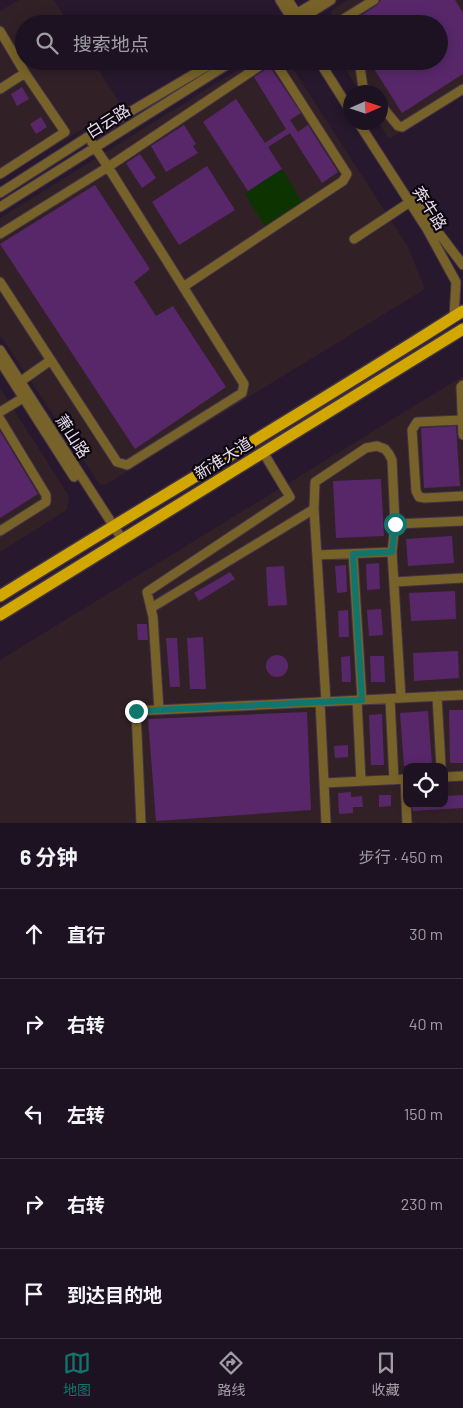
<!DOCTYPE html>
<html lang="zh">
<meta charset="utf-8">
<style>
body{margin:0;font-family:Barlow,"Noto Sans SC",sans-serif;background:#251b2a;color:#f1f3f6}
.controls{position:absolute;right:15px;bottom:15px;display:grid;overflow:hidden;border-radius:10px;box-shadow:0 2px 12px #0003}
.controls button{width:45px;height:45px;display:grid;place-items:center;padding:0;border:0;border-bottom:1px solid #3b3240;background:#1d1222;color:#f1f3f6;font:25px sans-serif}
.compass{position:absolute;left:343px;top:85px;width:45px;height:45px;border-radius:50%;background:#1d1222;box-shadow:0 2px 12px #0003;rotate:87deg}
.stop{position:absolute;width:15px;height:15px;margin:-11px;border:4px solid #0f766e;border-radius:50%;background:#fff}
.stop.end{background:#0f766e;border-color:#fff;box-shadow:0 1px 5px #0008}
.list{margin:0;padding:0;list-style:none}
h2{display:flex;justify-content:space-between;align-items:center;height:65px;margin:0;padding:0 20px;font-size:21px}
h2 small{font-size:16px;font-weight:400;color:#a09ea5}
.list li{display:grid;grid-template-columns:32px 1fr auto;gap:15px;align-items:center;box-sizing:border-box;height:90px;padding:0 20px;border-top:1px solid #3b3240}
.list b{display:block;font-size:19px;white-space:nowrap}
.list em{font-size:16px;font-style:normal;color:#a09ea5}
.icon{flex:none;width:28px;height:28px;fill:none;stroke:currentColor;stroke-width:2;stroke-linecap:round;stroke-linejoin:round}
.map{position:relative;flex:none;width:463px;height:823px;overflow:hidden}
.search{position:absolute;background:#1d1222;box-shadow:0 2px 12px #0003;left:15px;right:15px;top:15px;height:55px;display:flex;align-items:center;gap:12px;box-sizing:border-box;padding:0 18px;border-radius:28px;color:#a09ea5;font-size:19px}
.sheet{height:515px;background:#1d1222}
nav{display:flex;justify-content:space-around;align-items:center;box-sizing:border-box;height:70px;border-top:1px solid #3b3240;background:#1d1222;font-size:14px;color:#a09ea5}
nav a{display:grid;justify-items:center;gap:2px}
nav .on{color:#0f766e}
.map>svg:first-child{display:block}
.industrial{fill:#322027;fill-rule:evenodd}
.green{fill:#0d3301}
.building{fill:#58276a}
.lines{fill:none;stroke-linecap:round;stroke-linejoin:round}
.minor-casing{stroke:#423347;stroke-width:11}
.major-casing{stroke:#423347;stroke-width:14}
.minor{stroke:#776329;stroke-width:9}
.major{stroke:#d2a800;stroke-width:11}
.route{stroke:#0f766e;stroke-width:6}
.labels{text-anchor:middle;stroke-width:4.5;stroke-linejoin:round;paint-order:stroke}
.street-label{font-size:16px;fill:#e5dbea;stroke:#0c060f}
</style>
<div class="map">
<svg width="463" height="823" viewBox="0 0 463 823">
<rect width="100%" height="100%" fill="#27182d"/>
<path class="industrial" d="M19,0h35l15,24h-45v37h69l28,44 -121,75v-169z
M348,0h115v93l-74,46 -10,-16 1,-1v-30h-20l-20,-31h99v-37h-111l4,-14z
M252,61h36l120,186 17,42 -318,195 -7,1 -100,-150v-117z
M463,376v447h-463v-163zM407,767h37v37h-37z
M0,388l69,108 -2,14 -67,42z"/>
<path class="green" d="M282,169l20,33 -37,24 -20,-32z"/>
<path class="building" d="M381,0h74l8,13v61l-61,39 -33,-52h70v-37h-90l28,-19z
M270,67l31,46 -11,7 8,12 10,-7 30,47 -16,11 -32,-50 -22,14 14,22 -34,22 -45,-69 33,-23 29,44 21,-14 -32,-52z
M22,87l7,12 -12,7 -6,-12z
M41,117l6,10 -11,7 -6,-10z
M184,125l12,19 -3,2 5,7 -32,19 -15,-26z
M140,154l16,24 -14,10 -16,-25z
M207,166l28,44 -56,35 -27,-43z
M95,185l55,84 -16,13 22,34 17,-10 53,81 -91,62 -135,-205z
M456,426l4,60 -36,2 -3,-60z
M0,431l38,63 -38,24z
M381,479l3,57 -48,2 -3,-57z
M452,536l2,27 -46,3 -2,-27z
M379,563l1,26 -13,1 -1,-26z
M346,565l1,27 -10,1 -2,-27z
M284,566l3,39 -19,1 -2,-39z
M230,572l5,7 -36,22 -5,-8z
M455,591l1,28 -45,2 -2,-28z
M381,609l2,26 -14,1 -2,-26z
M348,610l1,27h-10l-1,-26z
M137,624h10l1,16h-10z
M203,637l3,52h-16l-3,-51z
M166,638h11l3,49h-10z
M458,651l1,27 -45,3 -1,-28z
M266 666a11 11 0 1 1 22 0a11 11 0 1 1-22 0Z
M350,656l1,26h-9l-1,-25z
M370,656h14l1,26h-14z
M449,710h14v53h-13z
M428,711l4,53 -28,2 -4,-53z
M307,712l4,98 -155,11 -8,-102z
M382,714l2,51h-13l-2,-50z
M348,745v12l-13,1 -1,-12z
M351,792v5l11,-1 1,11h-10v6l-14,1 -1,-21z
M379,795h12v11l-12,1z
M463,795v13l-50,3 -1,-7h32v-8z"/>
<g class="lines">
<defs>
<path id="minor" d="M280,0l13,21
M288,0l11,17
M280,24l39,-24
M293,24l38,-24
M342,24l3,-6 29,-18
M0,31l25,42 40,59 -65,42
M319,61l31,49
M357,61l3,6 3,20 6,5
M0,89l25,-16
M384,109l14,17 4,1 61,-38
M358,122l69,107 29,53 -2,35
M92,143l16,24 159,-106
M0,193l89,-57 127,-75
M0,207l233,-146
M419,207l44,58
M0,234l108,-67 136,217 -2,9 -115,72 -10,-3 -117,-180
M354,239l59,-39
M183,287l160,-106 4,-7 -72,-112 -3,-1
M0,350l122,189
M0,361l74,116
M17,384l34,-24
M463,385l-2,2 2,48
M0,412l23,-14
M0,419l46,76v7l-46,29
M462,420l-45,2 -5,8 4,61 3,6 6,1 38,-2
M314,509l1,-27 51,-34 11,-2 8,3 4,5 3,6 3,64 68,-3
M395,524l-3,28 9,146
M353,554l9,146
M317,555l75,-3
M394,582l69,-4
M151,608l163,-99 12,193
M437,696l4,71
M390,699l4,81
M357,700l4,81
M320,702l6,121
M159,710l-6,-93 -6,-25 143,-95 -27,-45
M444,777l19,-1
M405,779l2,44
M324,783l83,-4
M141,823l-5,-112 327,-16"/>
<path id="major" d="M0,596c154,-96 310,-187 463,-285
M0,615l463,-286"/>
</defs>
<use href="#minor" class="minor-casing"/>
<use href="#major" class="major-casing"/>
<use href="#minor" class="minor"/>
<use href="#major" class="major"/>
</g>
<g class="lines">
<path class="route" d="M136,711l226,-11 -9,-146 39,-2 3,-28"/>
</g>
<g class="labels">
<g class="street-label">
<text transform="translate(108 121) rotate(-32)" y="6">白云路</text>
<text transform="translate(430 208) rotate(58)" y="6">奔牛路</text>
<text transform="translate(73 436) rotate(57)" y="6">萧山路</text>
<text transform="translate(223 458) rotate(-32)" y="6">新淮大道</text>
</g>
</g>
</svg>
<div class="controls">
<button><svg class="icon" aria-label="locate" viewBox="0 0 24 24"><circle cx="12" cy="12" r="6"/><path d="M12 2v4M12 18v4M2 12h4M18 12h4"/></svg></button>
</div>
<svg class="compass" viewBox="-18 -18 36 36"><path d="M0-13l5 13h-10z" fill="#e53935"/><path d="M0 13l5-13h-10z" fill="#a09ea5"/></svg>
<div class="stop" style="left:395px;top:524px"></div>
<div class="stop end" style="left:136px;top:711px"></div>
<div class="search"><svg class="icon" aria-label="search" viewBox="0 0 24 24"><circle cx="10" cy="10" r="6"/><path d="M15 15l6 6"/></svg>搜索地点</div>
</div>
<section class="sheet">
<h2>6 分钟<small>步行 · 450 m</small></h2>
<ul class="list">
<li><svg class="icon" aria-label="ahead" viewBox="0 0 24 24"><path d="M12 20V5M6 11l6-6 6 6"/></svg><div><b>直行</b></div><em>30 m</em></li>
<li><svg class="icon" aria-label="right" viewBox="0 0 24 24"><path d="M7 20v-9h11M14 6l5 5-5 5"/></svg><div><b>右转</b></div><em>40 m</em></li>
<li><svg class="icon" aria-label="left" viewBox="0 0 24 24"><path d="M17 20v-9H6M10 6l-5 5 5 5"/></svg><div><b>左转</b></div><em>150 m</em></li>
<li><svg class="icon" aria-label="right" viewBox="0 0 24 24"><path d="M7 20v-9h11M14 6l5 5-5 5"/></svg><div><b>右转</b></div><em>230 m</em></li>
<li><svg class="icon" aria-label="arrive" viewBox="0 0 24 24"><path d="M6 21V4h12l-3 4 3 4H6"/></svg><div><b>到达目的地</b></div></li>
</ul>
</section>
<nav>
<a class="on"><svg class="icon" aria-label="map" viewBox="0 0 24 24"><path d="M3 6l6-2 6 2 6-2v14l-6 2-6-2-6 2zM9 4v14M15 6v14"/></svg>地图</a>
<a><svg class="icon" aria-label="directions" viewBox="0 0 24 24"><path d="M12 3l9 9-9 9-9-9zM9 14v-3h6M13 9l2 2-2 2"/></svg>路线</a>
<a><svg class="icon" aria-label="saved" viewBox="0 0 24 24"><path d="M7 4h10v16l-5-4-5 4z"/></svg>收藏</a>
</nav>
